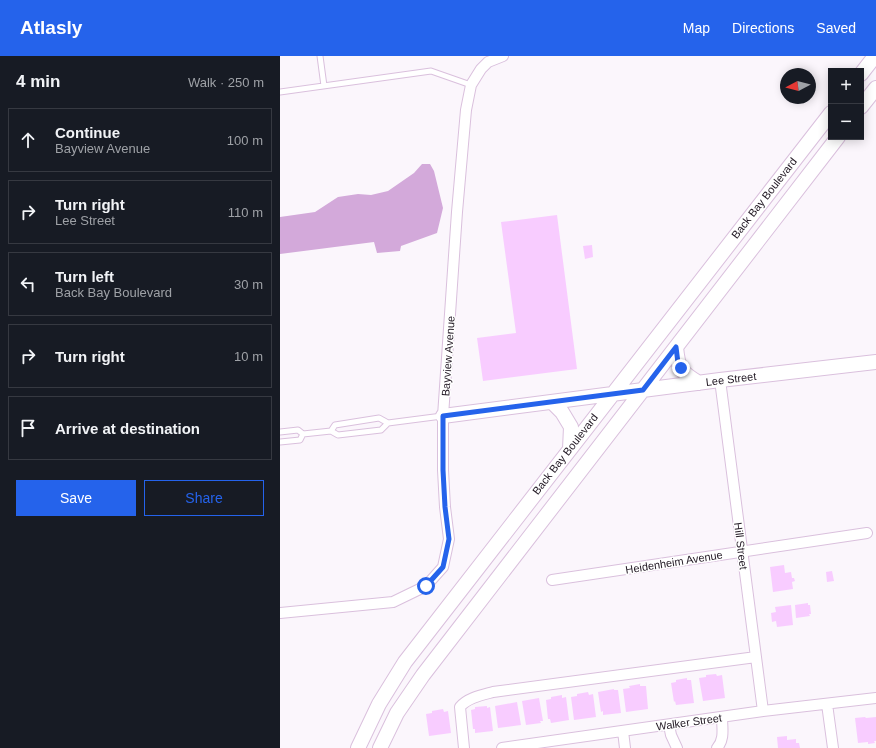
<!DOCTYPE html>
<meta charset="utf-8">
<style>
body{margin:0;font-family:Helvetica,sans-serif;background:#242831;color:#f1f3f6}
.controls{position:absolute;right:12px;top:12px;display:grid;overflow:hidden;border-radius:0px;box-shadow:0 2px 10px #0003}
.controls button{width:36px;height:36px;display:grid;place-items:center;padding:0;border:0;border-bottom:1px solid #363941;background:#171b24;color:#f1f3f6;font:20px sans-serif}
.compass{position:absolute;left:500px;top:12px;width:36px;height:36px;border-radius:50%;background:#171b24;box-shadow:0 2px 10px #0003;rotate:263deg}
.stop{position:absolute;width:12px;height:12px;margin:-9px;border:3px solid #2563eb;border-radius:50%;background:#fff}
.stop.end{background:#2563eb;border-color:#fff;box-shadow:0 1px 4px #0008}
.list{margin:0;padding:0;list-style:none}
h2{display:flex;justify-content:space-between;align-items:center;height:52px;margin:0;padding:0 16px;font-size:17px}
h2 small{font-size:13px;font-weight:400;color:#9ea1a6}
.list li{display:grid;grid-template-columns:26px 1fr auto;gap:12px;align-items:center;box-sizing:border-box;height:64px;margin:0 8px 8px;padding:0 8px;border:1px solid #363941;border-radius:0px}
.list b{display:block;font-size:15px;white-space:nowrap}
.list p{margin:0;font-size:13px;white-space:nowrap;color:#9ea1a6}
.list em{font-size:13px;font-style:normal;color:#9ea1a6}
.actions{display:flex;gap:8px;padding:12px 16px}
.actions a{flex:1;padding:9px 0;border:1px solid #2563eb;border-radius:0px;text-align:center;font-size:14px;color:#2563eb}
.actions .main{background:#2563eb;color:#fff}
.icon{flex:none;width:22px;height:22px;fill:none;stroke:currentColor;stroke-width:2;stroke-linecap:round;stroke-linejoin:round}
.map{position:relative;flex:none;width:596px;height:692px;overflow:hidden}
header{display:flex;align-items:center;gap:24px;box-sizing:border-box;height:56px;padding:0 20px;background:#2563eb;color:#fff}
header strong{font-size:19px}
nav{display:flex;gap:22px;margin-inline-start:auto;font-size:14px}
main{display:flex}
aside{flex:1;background:#171b24}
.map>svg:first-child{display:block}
.water{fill:#d3a9da}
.building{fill:#f8ccff}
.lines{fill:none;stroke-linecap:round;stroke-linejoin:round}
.lane-casing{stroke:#dac0dd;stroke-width:7}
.street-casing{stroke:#dac0dd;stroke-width:12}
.secondary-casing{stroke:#dac0dd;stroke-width:16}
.lane{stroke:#fff;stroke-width:5}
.street{stroke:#fff;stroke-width:10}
.secondary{stroke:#fff;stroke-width:14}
.route{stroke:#2563eb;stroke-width:5}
.labels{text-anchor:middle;stroke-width:3;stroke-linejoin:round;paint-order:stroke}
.street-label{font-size:11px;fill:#211823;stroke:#fff}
</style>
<header>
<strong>Atlasly</strong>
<nav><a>Map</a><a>Directions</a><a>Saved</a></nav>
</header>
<main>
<aside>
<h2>4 min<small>Walk · 250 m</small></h2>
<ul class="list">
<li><svg class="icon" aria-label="ahead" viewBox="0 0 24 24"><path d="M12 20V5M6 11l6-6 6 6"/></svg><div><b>Continue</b><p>Bayview Avenue</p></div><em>100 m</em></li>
<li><svg class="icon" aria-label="right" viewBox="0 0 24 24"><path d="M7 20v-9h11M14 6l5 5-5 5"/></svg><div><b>Turn right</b><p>Lee Street</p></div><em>110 m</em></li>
<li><svg class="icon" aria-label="left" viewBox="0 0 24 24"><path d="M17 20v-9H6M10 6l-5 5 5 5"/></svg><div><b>Turn left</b><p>Back Bay Boulevard</p></div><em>30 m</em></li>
<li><svg class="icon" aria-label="right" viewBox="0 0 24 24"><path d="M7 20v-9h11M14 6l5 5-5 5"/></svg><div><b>Turn right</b></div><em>10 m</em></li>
<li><svg class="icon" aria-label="arrive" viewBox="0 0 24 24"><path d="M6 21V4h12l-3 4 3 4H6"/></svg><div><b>Arrive at destination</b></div></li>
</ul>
<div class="actions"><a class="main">Save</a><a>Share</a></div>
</aside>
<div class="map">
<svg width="596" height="692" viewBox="0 0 596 692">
<rect width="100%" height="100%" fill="#fbf6fc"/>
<path class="water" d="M142,108h8l4,7 9,37 -6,25 -36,13 -1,5 -23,2 -3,-11 -94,12v-37l35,-5 23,-15 20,-3 13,1 17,-4 26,-18z"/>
<path class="building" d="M277,159l20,154 -94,12 -6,-43 39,-5 -15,-111z
M312,189l1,12 -8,2 -2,-13z
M504,509l1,8 6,-1 1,6h2l1,3 -3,1 1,7 -20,3 -3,-25z
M552,515l2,10 -7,1 -1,-10z
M528,547v2h2l1,9h-2l1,2 -14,2 -1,-13z
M511,549l2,20 -16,2 -1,-6 -4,1 -1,-9 5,-1 -1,-5z
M436,618l1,2 5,-1 3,23 -22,3 -4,-23 7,-1v-2z
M407,622v2h4l3,23 -18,2 -1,-4 -1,1 -3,-19 5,-1v-2z
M360,628v2h6l2,23 -22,3 -3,-23 7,-1 -1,-2z
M334,633v1h4l3,23 -18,2v-4l-2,1 -3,-20z
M308,636l1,3 4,-1 3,23 -22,3 -3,-23 6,-1v-2z
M282,639v3l4,-1 3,23 -18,3 -1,-4h-2l-2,-19 5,-1v-2z
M259,642l4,23h-3l1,2 -15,2 -4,-24z
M237,646l4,23 -23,3 -3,-22z
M207,650v2l3,-1 3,24 -18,2v-4h-2l-2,-19 4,-1v-2z
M163,653l1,3 4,-1 3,22 -22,3 -3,-22 6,-1v-2z
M585,661l1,1 10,-1v24h-2l1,2 -7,1v-2l-10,1 -3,-25z
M507,680v4l9,-1v4h3l1,5h-22l-1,-11z"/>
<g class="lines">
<defs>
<path id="lane" d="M40,0l4,30
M0,36l151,-21 40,14
M99,362l9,5 -7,7 -43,5 -7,-4 4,-6z
M108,367l54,-7
M0,376l18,-2 5,4 -3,6 -20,2
M23,378l28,-3"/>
<path id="street" d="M440,324l43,331
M272,524l315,-47
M0,557l113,-11 33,-16 17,-19 6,-28 -4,-32 -2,-37v-54l14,-204 9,-102 5,-25 10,-16 7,-7 15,-6
M547,648l6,44
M389,669l2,10 6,13
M343,675l2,17
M184,692l-4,-41c7,-9 22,-12 33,-15l263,-35
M222,692l261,-37 113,-13
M437,692c8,-9 5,-20 5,-31"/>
<path id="secondary" d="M581,18l14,-18
M581,51l15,-19
M396,291c2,21 4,25 23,36
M273,347l9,9 9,15 -1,22
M163,360l277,-36 156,-18
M78,692l21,-44 26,-42 426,-549
M100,692l17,-35 26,-38 415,-538"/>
</defs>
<use href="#lane" class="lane-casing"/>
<use href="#street" class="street-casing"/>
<use href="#secondary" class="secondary-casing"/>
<use href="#lane" class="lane"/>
<use href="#street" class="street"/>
<use href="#secondary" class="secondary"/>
</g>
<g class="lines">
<path class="route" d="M146,530l17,-19 6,-28 -4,-32 -2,-37v-54l200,-26 33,-43 2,16 3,5"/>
</g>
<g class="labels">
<g class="street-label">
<text transform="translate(484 142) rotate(-52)" y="4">Back Bay Boulevard</text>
<text transform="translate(168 300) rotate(-86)" y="4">Bayview Avenue</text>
<text transform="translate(451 323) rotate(-7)" y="4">Lee Street</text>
<text transform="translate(285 398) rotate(-52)" y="4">Back Bay Boulevard</text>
<text transform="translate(461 490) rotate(83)" y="4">Hill Street</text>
<text transform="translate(394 506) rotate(-9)" y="4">Heidenheim Avenue</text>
<text transform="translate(409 666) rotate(-8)" y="4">Walker Street</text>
</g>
</g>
</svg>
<div class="controls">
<button>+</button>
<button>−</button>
</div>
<svg class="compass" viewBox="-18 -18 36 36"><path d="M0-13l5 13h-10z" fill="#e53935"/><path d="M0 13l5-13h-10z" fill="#9ea1a6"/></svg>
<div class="stop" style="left:146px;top:530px"></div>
<div class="stop end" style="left:401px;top:312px"></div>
</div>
</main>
